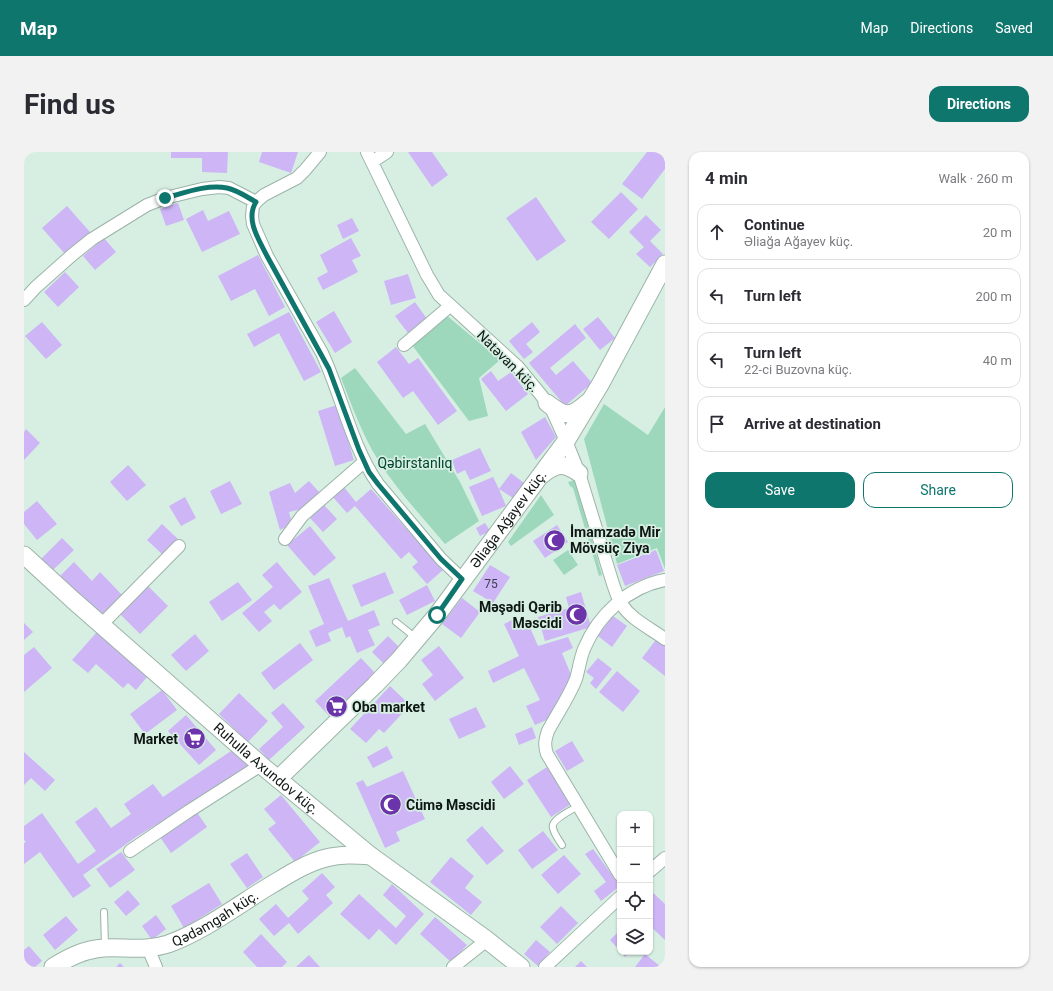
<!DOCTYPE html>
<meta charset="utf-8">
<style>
body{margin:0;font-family:Roboto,sans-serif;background:#f2f2f3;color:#2b2b33}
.controls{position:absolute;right:12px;bottom:12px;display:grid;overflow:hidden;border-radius:8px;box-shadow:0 1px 3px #0004}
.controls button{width:36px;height:36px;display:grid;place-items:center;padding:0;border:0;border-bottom:1px solid #e1e1e2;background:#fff;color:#2b2b33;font:20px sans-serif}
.stop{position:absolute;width:12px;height:12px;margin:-9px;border:3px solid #0f766e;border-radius:50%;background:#fff}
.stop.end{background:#0f766e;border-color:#fff;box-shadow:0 1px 4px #0008}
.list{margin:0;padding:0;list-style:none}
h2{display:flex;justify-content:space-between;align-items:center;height:52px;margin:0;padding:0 16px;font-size:17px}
h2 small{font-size:13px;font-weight:400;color:#7c7c81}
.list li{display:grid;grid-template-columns:26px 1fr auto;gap:12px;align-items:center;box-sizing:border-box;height:56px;margin:0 8px 8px;padding:0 8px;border:1px solid #e1e1e2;border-radius:12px}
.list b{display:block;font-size:15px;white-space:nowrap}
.list p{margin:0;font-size:13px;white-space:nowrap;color:#7c7c81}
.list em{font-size:13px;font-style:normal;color:#7c7c81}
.actions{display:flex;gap:8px;padding:12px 16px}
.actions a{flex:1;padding:9px 0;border:1px solid #0f766e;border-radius:12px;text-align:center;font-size:14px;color:#0f766e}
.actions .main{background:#0f766e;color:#fff}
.icon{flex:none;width:22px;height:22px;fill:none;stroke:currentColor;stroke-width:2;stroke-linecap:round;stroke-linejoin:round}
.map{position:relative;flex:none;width:641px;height:815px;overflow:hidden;border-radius:12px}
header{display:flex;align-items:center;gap:24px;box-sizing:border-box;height:56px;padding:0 20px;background:#0f766e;color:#fff}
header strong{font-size:19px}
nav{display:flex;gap:22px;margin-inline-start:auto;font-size:14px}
.intro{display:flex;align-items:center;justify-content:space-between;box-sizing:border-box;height:96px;padding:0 24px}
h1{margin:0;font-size:28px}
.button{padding:10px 18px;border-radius:12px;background:#0f766e;color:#fff;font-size:14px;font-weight:700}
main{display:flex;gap:24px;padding:0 24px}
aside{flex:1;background:#fff;border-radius:12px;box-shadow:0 1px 3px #0004}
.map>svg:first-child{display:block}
.green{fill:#9dd8bc}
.building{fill:#cdb5f6}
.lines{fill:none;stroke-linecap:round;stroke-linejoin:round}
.lane-casing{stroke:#9cb4a8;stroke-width:8}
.street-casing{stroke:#9cb4a8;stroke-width:14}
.secondary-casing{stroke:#9cb4a8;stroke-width:19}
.lane{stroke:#fff;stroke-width:6}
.street{stroke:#fff;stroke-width:12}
.secondary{stroke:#fff;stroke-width:17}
.route{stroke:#0f766e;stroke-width:5}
.labels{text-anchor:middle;stroke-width:3.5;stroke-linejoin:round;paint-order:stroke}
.number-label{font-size:12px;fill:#3e3e4c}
.street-label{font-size:14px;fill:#0f1713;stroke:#d7efe3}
.park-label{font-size:14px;fill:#00452f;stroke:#d7efe3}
.poi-label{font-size:14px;font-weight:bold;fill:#0f1713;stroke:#d7efe3;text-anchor:start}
</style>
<header>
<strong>Map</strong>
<nav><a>Map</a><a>Directions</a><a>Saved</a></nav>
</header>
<div class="intro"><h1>Find us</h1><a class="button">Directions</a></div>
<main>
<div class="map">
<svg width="641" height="815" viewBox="0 0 641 815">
<rect width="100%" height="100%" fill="#d7efe3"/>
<path class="green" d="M422,163l54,45 -21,18 9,38 -19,5 -57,-76z
M331,216l51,66 19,-10 35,58 19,39 -34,23c-23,-27 -48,-54 -67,-84 -16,-26 -26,-54 -37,-82z
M580,252l44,31 17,-28v162l-8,-21 -40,16 -33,-125z
M551,328l27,95 -3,1 -26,-88 -3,-2 -2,-4z
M517,343l13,20 -43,31 -3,-4z
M544,398l10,15 -14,10 -11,-15z"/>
<path class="building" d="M147,0h57l-1,21 -25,-1v-14h-31z
M238,0h36l-7,21 -32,-11z
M384,0h24l16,23 -16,12z
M623,0h18v17l-23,30 -20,-15z
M597,40l17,17 -29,30 -18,-17z
M512,45l30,44 -29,20 -31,-43z
M154,51l6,17 -18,6 -6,-17z
M43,54l23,26 -25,22 -23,-26z
M179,58l5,11 21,-10 11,23 -38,18 -16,-33z
M622,63l15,15 -11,11 13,13 -13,13 -14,-13 8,-7 -15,-15z
M328,66l7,13 -16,8 -6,-14z
M80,86l12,14 -21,18 -12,-14z
M327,86l10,18 -9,4 6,12 -35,18 -6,-12 11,-6 -8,-17z
M234,103l27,52 -16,9 -14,-27 -24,12 -13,-25z
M41,120l14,15 -21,20 -14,-15z
M384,122l8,24 -25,7 -7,-24z
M391,150l12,17 -19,14 -13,-17z
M310,159l18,31 -17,11 -19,-31z
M265,160l32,60 -17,9 -25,-48 -25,14 -7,-13z
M574,165l17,21 -15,12 -17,-21z
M18,170l20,23 -16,14 -21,-23z
M508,170l8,10 -14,12 7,8 -9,7 -15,-18z
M551,172l11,14 -36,30 6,7 17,-14 19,22 -27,23 -36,-43z
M372,195l13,17 9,-6 39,53 -19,14 -25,-34 -10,7 -26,-36z
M467,219l7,10 13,-9 17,22 -22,17 -25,-32z
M313,253l17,55 -19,6 -17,-55z
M521,265l11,20 -20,23 -15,-28z
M2,277l14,14 -16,17v-28z
M456,296l11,23 -21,9 -5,-10 -8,4 -5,-14z
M104,313l18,20 -19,16 -17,-19z
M487,321l13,10 -11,15 -14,-9 7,17 -24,10 -13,-29 24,-10 6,12z
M206,329l12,23 -21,10 -11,-23z
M285,329l11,12 -18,16 -13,3 3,12 -12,6 -11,-38 21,-9 5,10z
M319,334l13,16 15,-13 72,81 -16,14 -15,-17 6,-5 -9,-10 -8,7 -46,-53 -8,7 -15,-17z
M161,345l11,21 -15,8 -12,-20z
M13,349l20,23 -20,16 -13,-16v-12z
M300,353l13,14 -14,13 -13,-14z
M461,371l5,8 -10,5 -4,-8z
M138,372l16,15 -15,16 -16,-15z
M533,373l11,17 -23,16 -12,-17z
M286,374l26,32 -22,18 -27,-31z
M38,386l12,12 -21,20 -12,-11z
M632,398l8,21 -39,15 -8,-21z
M50,410l18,19 8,-9 23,24 -22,22 -41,-42z
M253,410l25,30 -22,18 -6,-6 -10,8 8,9 -13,11 -17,-19 31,-26 -11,-12z
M466,413l20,12 -17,26 -20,-12z
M361,420l9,21 -33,14 -9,-22z
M305,426l19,43 26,-11 6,15 -12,5 7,15 -18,8 -7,-17 -4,2 -4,-11 -14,6 3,8 -15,6 -7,-16 15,-7 -16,-38z
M214,430l14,18 -30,21 -13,-19z
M123,433l21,21 -28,28 -21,-21z
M403,433l8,16 -28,14 -8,-15z
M557,440l10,35 -46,14 -7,-24 31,-9 -3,-11z
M438,446l18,14 -19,26 -19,-14z
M589,464l14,10 -15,21 -14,-11z
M492,466l12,5 10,23 30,-9 5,11 -11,5 10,24 -23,42 -14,6 -9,-19 14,-6 -16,-32 -31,15 -5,-12 31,-15 -15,-32z
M0,471l9,9 -9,8z
M73,480l50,45 -11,13 -8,-7 -5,5 -27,-24 -8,9 -16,-13z
M171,482l14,17 -23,20 -15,-16z
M364,484l14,14 -16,16 -14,-14z
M634,485l7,6v33l-23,-18z
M276,491l13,17 -39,30 -13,-17z
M415,494l25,32 -29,23 -13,-17 11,-9 -12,-15z
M10,495l18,21 -28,24v-37z
M337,506l16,17 -46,43 -16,-17z
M574,506l14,11 -16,20 -6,-6 4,-5 -8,-6z
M593,519l23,20 -17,21 -24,-20z
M366,534l20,19 -26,28 -5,-4 -13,14 -16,-14z
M138,538l15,20 -32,24 -15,-20z
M215,541l29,28 -20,21 -29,-28z
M259,551l22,24 -36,33 -10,-11 24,-22 -12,-14z
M452,555l10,20 -27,12 -10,-20z
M162,563l30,35 -17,15 -31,-34z
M508,575l4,11 -17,7 -4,-11z
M548,589l12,20 -17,10 -12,-20z
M363,594l6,12 -20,10 -6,-11z
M210,597l16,14 -7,9 -107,65 -53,38 8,11 -18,12 -33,-46 -16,12v-21l2,-1 -2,-2v-14l18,-13 36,51 18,-13 -21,-29 21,-15 15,21 20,-14 -7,-10 29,-20 10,13z
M0,600l31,28 -10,11 -14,-13 -7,7z
M486,614l14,18 -20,15 -13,-17z
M523,615l24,37 -20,13 -24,-37z
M379,619l22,48 -29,13 4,9 -15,7 -29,-65 7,-3 4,7z
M257,643l39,47 -25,20 -27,-33 8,-6 -12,-14z
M172,659l11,16 -36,26 -11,-16z
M458,674l22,25 -17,14 -21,-25z
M519,679l15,19 -26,19 -14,-19z
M569,697l27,37 -19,15 -7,-10 12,-9 -21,-28z
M97,700l14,18 -25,18 -14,-19z
M223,701l16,24 -16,11 -17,-24z
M626,702l4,5 -4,3z
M540,703l17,19 -23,20 -17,-19z
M427,705l23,19 -9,12 17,14 -11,13 -41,-33z
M298,721l13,14 -9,8 7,8 -35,31 -9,-11 -15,13 -15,-17 17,-15 12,14 21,-19 -7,-8z
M185,731l13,21 -38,24 -13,-22z
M368,732l32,30 -28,31 -17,-16 -10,11 -29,-26 19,-20 37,34 10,-12 -23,-21z
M104,738l12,14 -14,12 -12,-14z
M626,738l15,14v36l-15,-14z
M537,754l17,17 -21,21 -17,-17z
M132,763l10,14 -14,11 -10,-14z
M42,764l12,14 -23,20 -12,-15z
M411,765l32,28 -16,17 -31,-28z
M596,778v21l-10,-11z
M237,782l26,28 -5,5h-25l-14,-15z
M512,788l14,12 -12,14 -14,-12z
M5,794l13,15 -7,6h-10l-1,-2v-15z
M597,800h9l-5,5z
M621,802l16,13h-26z
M285,803l11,12h-24z
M557,809l6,6h-12z
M96,811l4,4h-8z"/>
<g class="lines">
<defs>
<path id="lane" d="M372,470l20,16
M538,693c-3,-5 -8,-11 -9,-17 -3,-8 19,-18 25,-22
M80,760l1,34"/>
<path id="street" d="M296,0l-15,18 -8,8 -33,17 -7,6 -4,5 -1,10 1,8 14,32 55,97c20,43 29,92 56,131l63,75 21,20
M343,0l60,123 12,20 79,72 23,28 11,15 14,31 13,32 34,111c2,7 5,14 9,21 10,15 28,23 43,34
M348,10l15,-10
M0,148l12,-13 36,-32 20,-16 55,-34 18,-7 37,-9 17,-2 10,1 27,14
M380,193l46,-39
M261,387l17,-23 62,-54
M77,473l78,-79
M106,699l59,-40 72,-46
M626,719l15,-13
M596,723l-73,-121c-3,-9 -2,-14 1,-23 9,-17 21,-34 28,-52 3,-10 4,-20 8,-30 14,-34 44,-62 81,-69
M124,796l8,19
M429,815l34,-27
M521,815l75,-70"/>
<g id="secondary">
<path d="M523,251c18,14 23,15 41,-1"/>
<path d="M519,322c14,-11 21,-11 36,-1"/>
<path id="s1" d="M0,403l49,45 188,165 110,91 116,84 34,27"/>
<path id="s2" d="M254,627l97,-94 24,-25 38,-45 129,-174 35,-58 64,-119"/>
<path id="s3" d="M29,815c16,-10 32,-18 51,-19 22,-1 43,3 64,-4 36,-13 70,-39 103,-59 17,-10 35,-22 55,-27 15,-4 30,-3 45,-2"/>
</g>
</defs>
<use href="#lane" class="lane-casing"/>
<use href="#street" class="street-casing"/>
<use href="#secondary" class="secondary-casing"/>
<use href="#lane" class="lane"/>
<use href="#street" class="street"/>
<use href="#secondary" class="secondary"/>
</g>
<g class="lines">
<path class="route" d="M141,46c19,-5 42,-14 62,-10 10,2 20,9 29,14 -11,17 3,38 11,54l62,113 30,81 10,22 9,12 63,75 21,20 -25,36"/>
</g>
<defs>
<symbol id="mosque-disc" viewBox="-11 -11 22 22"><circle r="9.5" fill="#6c34ab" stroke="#d7efe3"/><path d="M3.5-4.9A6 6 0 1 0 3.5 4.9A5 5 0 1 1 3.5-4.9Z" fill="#fff"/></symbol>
<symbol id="supermarket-disc" viewBox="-11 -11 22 22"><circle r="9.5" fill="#6c34ab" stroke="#d7efe3"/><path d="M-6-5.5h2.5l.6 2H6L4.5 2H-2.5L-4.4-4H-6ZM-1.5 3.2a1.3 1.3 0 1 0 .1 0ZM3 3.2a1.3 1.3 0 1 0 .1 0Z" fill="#fff"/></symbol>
</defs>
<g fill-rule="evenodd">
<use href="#mosque-disc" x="518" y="376" width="25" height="25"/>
<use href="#mosque-disc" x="540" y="450" width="25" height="25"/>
<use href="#supermarket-disc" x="300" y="542" width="25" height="25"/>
<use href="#supermarket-disc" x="158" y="574" width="25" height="25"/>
<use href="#mosque-disc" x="354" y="640" width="25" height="25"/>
</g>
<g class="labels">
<g class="number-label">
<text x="467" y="436">75</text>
</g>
<g class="street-label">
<text transform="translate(484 209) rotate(45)" y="5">Natəvan küç.</text>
<text dy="5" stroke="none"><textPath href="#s2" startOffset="348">Əliağa Ağayev küç.</textPath></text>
<text dy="5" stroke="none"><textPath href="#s1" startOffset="323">Ruhulla Axundov küç.</textPath></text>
<text dy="5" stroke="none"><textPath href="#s3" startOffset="173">Qədəmgah küç.</textPath></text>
</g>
<g class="park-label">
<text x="391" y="316">Qəbirstanlıq</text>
</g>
<g class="poi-label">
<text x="546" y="385">İmamzadə Mir<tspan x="546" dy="16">Mövsüç Ziya</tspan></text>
<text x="538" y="460" text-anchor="end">Məşədi Qərib<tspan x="538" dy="16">Məscidi</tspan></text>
<text x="328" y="560">Oba market</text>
<text x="154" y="592" text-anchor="end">Market</text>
<text x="382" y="658">Cümə Məscidi</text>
</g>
</g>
</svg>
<div class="controls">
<button>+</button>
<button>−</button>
<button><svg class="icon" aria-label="locate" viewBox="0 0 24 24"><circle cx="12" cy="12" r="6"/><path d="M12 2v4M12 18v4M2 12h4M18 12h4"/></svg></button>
<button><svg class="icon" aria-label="layers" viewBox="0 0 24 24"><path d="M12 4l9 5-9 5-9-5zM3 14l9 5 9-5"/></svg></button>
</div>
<div class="stop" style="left:413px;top:463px"></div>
<div class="stop end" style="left:141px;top:46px"></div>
</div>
<aside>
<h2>4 min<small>Walk · 260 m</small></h2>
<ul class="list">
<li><svg class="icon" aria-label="ahead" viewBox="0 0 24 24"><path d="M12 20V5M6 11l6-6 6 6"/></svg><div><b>Continue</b><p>Əliağa Ağayev küç.</p></div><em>20 m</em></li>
<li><svg class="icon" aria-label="left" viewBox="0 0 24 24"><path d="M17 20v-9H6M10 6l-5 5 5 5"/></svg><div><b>Turn left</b></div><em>200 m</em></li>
<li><svg class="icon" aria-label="left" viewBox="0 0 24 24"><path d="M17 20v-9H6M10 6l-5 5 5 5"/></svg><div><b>Turn left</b><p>22-ci Buzovna küç.</p></div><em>40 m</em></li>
<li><svg class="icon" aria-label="arrive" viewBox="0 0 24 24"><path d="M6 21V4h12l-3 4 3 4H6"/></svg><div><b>Arrive at destination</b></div></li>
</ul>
<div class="actions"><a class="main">Save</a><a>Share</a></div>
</aside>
</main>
